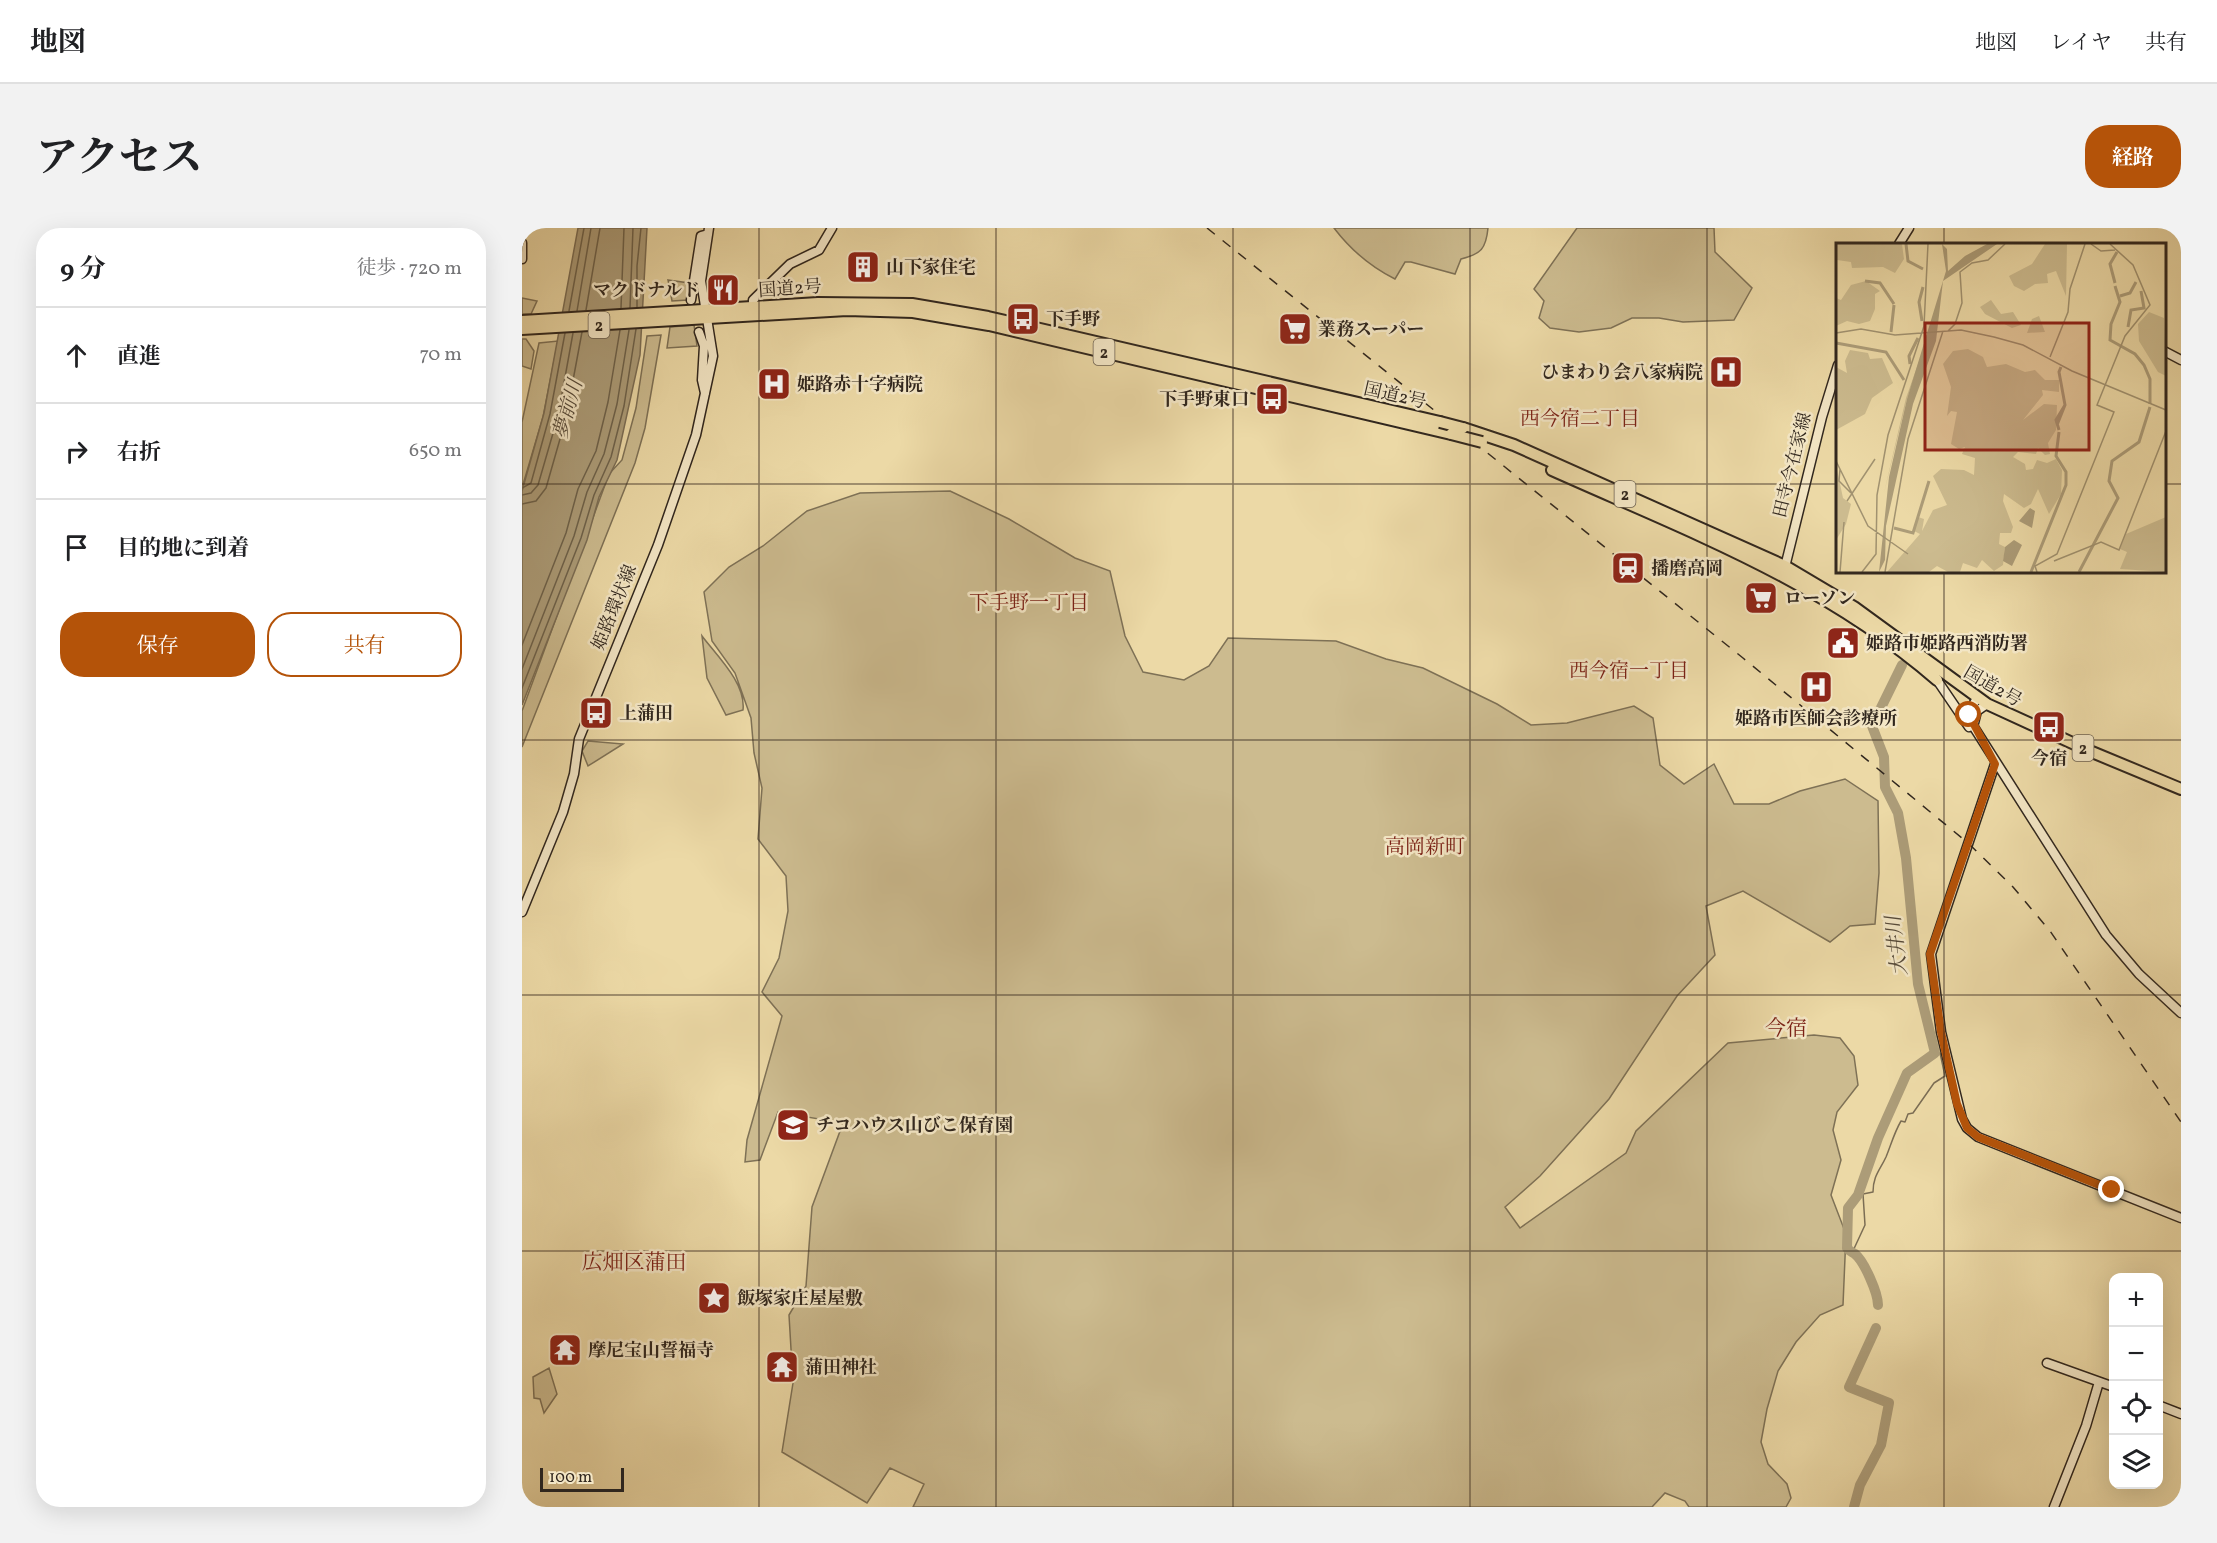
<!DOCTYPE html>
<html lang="ja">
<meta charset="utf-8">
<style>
body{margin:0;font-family:Vollkorn,"Noto Serif JP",serif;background:#f2f2f2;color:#202124}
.controls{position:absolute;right:18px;bottom:18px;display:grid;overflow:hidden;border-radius:12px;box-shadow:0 6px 24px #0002}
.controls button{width:54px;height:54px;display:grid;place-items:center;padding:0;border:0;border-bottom:2px solid #e0e0e0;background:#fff;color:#202124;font:30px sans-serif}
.scale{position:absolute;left:18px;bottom:15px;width:84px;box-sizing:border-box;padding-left:6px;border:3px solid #31271e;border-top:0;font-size:16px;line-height:21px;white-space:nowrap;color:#31271e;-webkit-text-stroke:4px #f3e6c5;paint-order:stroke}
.stop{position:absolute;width:18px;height:18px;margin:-14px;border:4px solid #b45309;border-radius:50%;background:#fff}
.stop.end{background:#b45309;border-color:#fff;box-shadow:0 2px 6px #0008}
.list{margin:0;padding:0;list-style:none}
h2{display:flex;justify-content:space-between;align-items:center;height:78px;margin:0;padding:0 24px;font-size:26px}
h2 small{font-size:20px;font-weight:400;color:#757577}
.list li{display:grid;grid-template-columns:39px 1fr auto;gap:18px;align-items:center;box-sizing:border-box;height:96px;padding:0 24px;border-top:2px solid #e0e0e0}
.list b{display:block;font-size:22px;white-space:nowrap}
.list em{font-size:20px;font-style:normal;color:#757577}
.actions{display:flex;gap:12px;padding:18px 24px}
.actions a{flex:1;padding:14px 0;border:2px solid #b45309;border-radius:24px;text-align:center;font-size:21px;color:#b45309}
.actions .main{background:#b45309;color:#fff}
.icon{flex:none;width:33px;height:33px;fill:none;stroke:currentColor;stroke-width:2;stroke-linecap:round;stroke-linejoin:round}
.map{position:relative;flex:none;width:1659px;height:1279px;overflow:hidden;border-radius:24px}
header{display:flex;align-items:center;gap:36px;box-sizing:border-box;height:84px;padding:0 30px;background:#fff;border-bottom:2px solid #e0e0e0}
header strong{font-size:28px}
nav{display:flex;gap:33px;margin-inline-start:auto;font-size:21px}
.intro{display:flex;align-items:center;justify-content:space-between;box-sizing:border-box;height:144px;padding:0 36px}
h1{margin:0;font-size:42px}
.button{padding:15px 27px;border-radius:24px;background:#b45309;color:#fff;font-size:21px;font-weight:700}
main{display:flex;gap:36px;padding:0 36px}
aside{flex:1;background:#fff;border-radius:24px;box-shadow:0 6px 24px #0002}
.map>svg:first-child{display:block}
.green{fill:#ccbb8f;stroke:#7e7156;stroke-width:1.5}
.water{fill:#ac9c78;stroke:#7b6d54;stroke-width:1.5}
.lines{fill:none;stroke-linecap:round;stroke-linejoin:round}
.shore{stroke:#6e624b;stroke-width:1.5}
.stream{stroke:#7b6d54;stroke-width:1.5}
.river{stroke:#ac9c78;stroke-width:10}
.secondary-casing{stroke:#31271e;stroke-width:11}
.highway-casing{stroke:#31271e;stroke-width:14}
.secondary{stroke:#f3e6c5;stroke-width:8}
.highway{stroke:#ecd9a6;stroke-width:10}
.rail{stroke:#31271e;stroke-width:1.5;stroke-dasharray:10 10;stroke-linecap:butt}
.highway-bridge-casing{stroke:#31271e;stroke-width:14;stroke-linecap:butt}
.highway-bridge{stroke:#ecd9a6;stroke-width:10}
.route{stroke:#b45309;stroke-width:8}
.grid{fill:none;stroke:#31271e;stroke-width:1.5;stroke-opacity:0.55}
.labels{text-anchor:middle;stroke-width:5;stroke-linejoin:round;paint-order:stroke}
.shield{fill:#f3e6c5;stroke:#6b6050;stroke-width:1.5}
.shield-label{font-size:16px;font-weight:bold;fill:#31271e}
.poi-label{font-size:18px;font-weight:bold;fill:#31271e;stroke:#f3e6c5;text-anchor:start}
.street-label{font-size:18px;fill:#31271e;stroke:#f3e6c5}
.water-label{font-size:20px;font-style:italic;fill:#564a39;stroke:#f3e6c5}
.neighbourhood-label{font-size:20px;fill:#7a1f14;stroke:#f3e6c5}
.quarter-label{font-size:21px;fill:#7a1f14;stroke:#f3e6c5}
.inset-river{fill:none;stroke:#ac9c78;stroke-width:3}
.inset-road{fill:none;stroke:#a19270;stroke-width:1.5}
.view{fill:#8f2418;fill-opacity:0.15;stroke:#8f2418;stroke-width:3}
.inset-edge{fill:none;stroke:#31271e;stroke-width:3}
</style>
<header>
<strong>地図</strong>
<nav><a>地図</a><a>レイヤ</a><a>共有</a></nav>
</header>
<div class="intro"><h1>アクセス</h1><a class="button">経路</a></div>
<main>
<aside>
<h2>9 分<small>徒歩 · 720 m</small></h2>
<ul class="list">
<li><svg class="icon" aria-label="ahead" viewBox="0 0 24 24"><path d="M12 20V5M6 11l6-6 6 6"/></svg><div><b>直進</b></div><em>70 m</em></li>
<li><svg class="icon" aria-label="right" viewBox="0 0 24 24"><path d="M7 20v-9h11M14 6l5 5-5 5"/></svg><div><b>右折</b></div><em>650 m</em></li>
<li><svg class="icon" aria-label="arrive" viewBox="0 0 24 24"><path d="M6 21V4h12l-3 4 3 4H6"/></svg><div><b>目的地に到着</b></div></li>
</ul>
<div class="actions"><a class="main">保存</a><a>共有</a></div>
</aside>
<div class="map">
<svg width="1659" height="1279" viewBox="0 0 1659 1279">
<rect width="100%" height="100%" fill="#ecd9a6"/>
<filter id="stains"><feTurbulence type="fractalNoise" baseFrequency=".00333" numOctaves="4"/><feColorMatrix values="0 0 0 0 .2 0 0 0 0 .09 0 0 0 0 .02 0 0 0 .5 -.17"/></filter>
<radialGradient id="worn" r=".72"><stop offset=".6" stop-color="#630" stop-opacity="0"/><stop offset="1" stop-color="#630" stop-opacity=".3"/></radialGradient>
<path class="green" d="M812,0h154c-2,21 -7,26 -27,31l-6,15 -44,-12h-6l-10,17c-24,-12 -45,-30 -61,-51z
M1055,0h137l1,24 37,36 -18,32 -51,2 -24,-4h-27l-21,10 -32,4 -29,-4 -11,-10 5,-17 -10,-12z
M146,52l21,3 -1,17 -16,1z
M0,70l15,3 -6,13h-9z
M172,97l3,21 -30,2 3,-21z
M139,107l-16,93 -10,35 -113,284v-36l87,-237 13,-14 14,-52 11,-72z
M0,111h4l8,12 -3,18 -9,-3z
M36,113l-15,76 -21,71v-66l17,-79z
M428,263l59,28 66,39 35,13 15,65 18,36 41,8 25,-14 19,-28 108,3 50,18 37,9 74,36 34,21 36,-2 67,-17 19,12 7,47 24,19 30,-20 20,40h35l31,-13 45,-12 33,22 1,72 -4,51 -25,2 -20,16 -87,-51 -37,15 9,49 -38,41 -68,103 -69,77 -35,31 15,21 106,-75 10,-22 92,-88 86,-8 26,3 14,18 4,29 -21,27 -4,18 8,30 -10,35 15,39 -3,71 -23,10 -24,27 -18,29 -11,38 -6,33 7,22 19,20 4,14 -5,9h-97l-4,-6 -20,-8 -13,14h-739l11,-23 -34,-16 -23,35 -85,-51 11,-69 -4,-68 17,-29 6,-79 31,-84 -65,-11 -18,48 -15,2 2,-22 35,-124 -20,-24 17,-34 9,-47 -2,-35 -28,-37 4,-51 -8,-35 -3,-35 -16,-45 -23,-32 -8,-49 25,-25 34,-21 44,-35 53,-18z
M180,408c15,20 44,47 41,74l-17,5 -19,-37z
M66,513l35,3 -35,22 -6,-15z
M27,1140l8,26 -13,19 -4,-14 -6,-1 -1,-21z"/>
<path class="water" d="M56,0h69l-7,127 -23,105 -18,37 -12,43 -65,165v-214l22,-78z"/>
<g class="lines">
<path class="shore" d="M115,79v-41l4,-38
M99,80l3,-80
M108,80l3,-80
M64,82l14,-82
M47,83l15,-83
M55,83l14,-83
M0,260l9,-5 19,-69 15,-81
M0,267l9,-2 7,-8 20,-69 15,-83
M0,276l14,-3 10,-13 20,-70 16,-86
M0,417l44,-112 12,-44 18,-38 12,-49 12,-72
M0,441l52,-133 13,-44 17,-38 13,-50 12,-74
M0,460l59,-150 13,-43 17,-38 13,-51 12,-77"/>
<path class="stream" d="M1330,1025l13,-28 -2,-31 10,-2c0,-16 7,-22 13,-35 5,-12 8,-24 15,-36l4,1 3,-8 5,-1 21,-30 11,-7 -5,-23"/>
<path class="river" d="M1356,1077c0,-12 -14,-44 -23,-51 -3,-2 -6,-3 -8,-6l1,-40 10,-13 20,-57 29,-65 28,-20 -17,-69 -12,-126 -8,-45 -13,-26 -1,-30 -12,-31 30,-61
M1332,1279l6,-22 21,-40 8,-42 -40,-16 27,-59"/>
<defs>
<path id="secondary" d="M0,15v16
M1377,16l10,-16
M169,72l10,-64 7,-2
M231,79v-7l37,-36 29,-14 13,-22
M177,104l5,14 -2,34 3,13
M1642,123l17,9
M1262,343l38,-154 16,-52
M1415,452l32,47
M1455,470l-8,14 1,9 136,214 33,39 42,39
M1452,495l3,-12 10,-7
M1473,536l-64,190 10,78 21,87 5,9 11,9 203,81
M0,684l41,-100 11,-38 5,-35 79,-194 38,-110 17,-79 -12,-75 8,-53
M1525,1135l67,24
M1636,1177l23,9
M1532,1279l32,-81 13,-44"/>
<path id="highway" d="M0,93l296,-18 94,1 76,13 452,105
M0,101l325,-19 66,2 76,13 462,109
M941,200l51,17 271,121 69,41 133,97 105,48 89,37
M1030,242c136,61 271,111 385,210"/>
</defs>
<use href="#secondary" class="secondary-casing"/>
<use href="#highway" class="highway-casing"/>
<use href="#secondary" class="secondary"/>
<use href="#highway" class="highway"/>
<path class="rail" d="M685,0l536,430 225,185 45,44 37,44 131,191"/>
<defs>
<path id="highway-bridge" d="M918,194l23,6
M929,206l31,8"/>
</defs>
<use href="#highway-bridge" class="highway-bridge-casing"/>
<use href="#highway-bridge" class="highway-bridge"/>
</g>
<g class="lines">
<path class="route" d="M1447,487l26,49 -65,190 11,78 16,72 10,24 11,9 134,53"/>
</g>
<path class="grid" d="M237,0v1279M474,0v1279M711,0v1279M948,0v1279M1185,0v1279M1422,0v16M0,256h1316M1642,256h17M1422,344v935M0,512h1659M0,767h1659M0,1023h1659"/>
<defs>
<symbol id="building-square" viewBox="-11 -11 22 22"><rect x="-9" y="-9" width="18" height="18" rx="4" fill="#8f2418" stroke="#f3e6c5"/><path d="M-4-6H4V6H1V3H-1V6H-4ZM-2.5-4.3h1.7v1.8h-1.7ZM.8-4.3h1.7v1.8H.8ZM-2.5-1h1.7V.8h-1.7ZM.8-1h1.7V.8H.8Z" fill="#fff"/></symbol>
<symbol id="restaurant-square" viewBox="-11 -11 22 22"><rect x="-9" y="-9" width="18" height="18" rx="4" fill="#8f2418" stroke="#f3e6c5"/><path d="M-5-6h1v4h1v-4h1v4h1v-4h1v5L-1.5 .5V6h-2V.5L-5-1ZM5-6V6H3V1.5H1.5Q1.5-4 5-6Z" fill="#fff"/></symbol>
<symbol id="bus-square" viewBox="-11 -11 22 22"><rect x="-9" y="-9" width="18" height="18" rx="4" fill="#8f2418" stroke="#f3e6c5"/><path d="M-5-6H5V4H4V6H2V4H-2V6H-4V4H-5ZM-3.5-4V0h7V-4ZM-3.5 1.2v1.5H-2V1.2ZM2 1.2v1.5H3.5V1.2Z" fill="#fff"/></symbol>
<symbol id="supermarket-square" viewBox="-11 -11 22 22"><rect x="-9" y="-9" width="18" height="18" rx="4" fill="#8f2418" stroke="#f3e6c5"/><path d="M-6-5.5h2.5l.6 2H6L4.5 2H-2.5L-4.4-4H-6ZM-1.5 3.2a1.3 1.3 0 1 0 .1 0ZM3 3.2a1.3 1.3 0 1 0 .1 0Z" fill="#fff"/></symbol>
<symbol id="hospital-square" viewBox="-11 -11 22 22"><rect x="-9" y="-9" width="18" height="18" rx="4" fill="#8f2418" stroke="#f3e6c5"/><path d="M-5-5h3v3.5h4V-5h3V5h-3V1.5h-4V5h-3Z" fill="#fff"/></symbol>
<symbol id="station-square" viewBox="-11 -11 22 22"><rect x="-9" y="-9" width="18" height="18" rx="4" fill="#8f2418" stroke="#f3e6c5"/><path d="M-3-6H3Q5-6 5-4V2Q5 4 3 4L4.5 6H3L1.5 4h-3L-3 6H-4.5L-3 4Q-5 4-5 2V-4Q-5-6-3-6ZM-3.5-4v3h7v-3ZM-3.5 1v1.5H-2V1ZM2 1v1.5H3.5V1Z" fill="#fff"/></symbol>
<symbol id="civic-square" viewBox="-11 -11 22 22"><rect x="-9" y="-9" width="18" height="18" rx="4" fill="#8f2418" stroke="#f3e6c5"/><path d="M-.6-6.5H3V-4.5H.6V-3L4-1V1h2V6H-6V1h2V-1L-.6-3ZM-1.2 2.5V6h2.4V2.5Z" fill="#fff"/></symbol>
<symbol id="school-square" viewBox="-11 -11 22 22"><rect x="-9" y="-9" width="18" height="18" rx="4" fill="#8f2418" stroke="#f3e6c5"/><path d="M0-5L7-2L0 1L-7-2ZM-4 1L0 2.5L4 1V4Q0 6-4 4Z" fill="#fff"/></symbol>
<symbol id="sight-square" viewBox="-11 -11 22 22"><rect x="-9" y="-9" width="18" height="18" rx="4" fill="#8f2418" stroke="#f3e6c5"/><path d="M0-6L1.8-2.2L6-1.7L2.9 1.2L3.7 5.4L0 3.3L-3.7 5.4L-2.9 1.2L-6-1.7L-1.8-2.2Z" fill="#fff"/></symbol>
<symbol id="temple-square" viewBox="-11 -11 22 22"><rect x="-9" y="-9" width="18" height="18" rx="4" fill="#8f2418" stroke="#f3e6c5"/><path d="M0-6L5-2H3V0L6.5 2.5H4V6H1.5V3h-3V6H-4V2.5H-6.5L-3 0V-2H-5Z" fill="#fff"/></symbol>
</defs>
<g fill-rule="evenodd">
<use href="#building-square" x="322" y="20" width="38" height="38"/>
<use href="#restaurant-square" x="182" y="43" width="38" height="38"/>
<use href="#bus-square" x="482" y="72" width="38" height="38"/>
<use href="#supermarket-square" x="754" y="82" width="38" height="38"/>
<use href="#hospital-square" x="1185" y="125" width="38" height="38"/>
<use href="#hospital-square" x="233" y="137" width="38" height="38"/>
<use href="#bus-square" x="731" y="152" width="38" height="38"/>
<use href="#station-square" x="1087" y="321" width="38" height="38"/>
<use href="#supermarket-square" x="1220" y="351" width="38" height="38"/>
<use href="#civic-square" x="1302" y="396" width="38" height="38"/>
<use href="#hospital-square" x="1275" y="440" width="38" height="38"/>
<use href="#bus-square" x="55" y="466" width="38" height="38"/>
<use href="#bus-square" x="1508" y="480" width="38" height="38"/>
<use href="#school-square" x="252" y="878" width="38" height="38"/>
<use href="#sight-square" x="173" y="1051" width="38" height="38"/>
<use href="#temple-square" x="24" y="1103" width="38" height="38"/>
<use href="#temple-square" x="241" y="1120" width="38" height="38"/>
</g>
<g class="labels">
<g class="shield">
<rect x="66.5" y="84" width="21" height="26" rx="4.5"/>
<rect x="571.5" y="111" width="21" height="26" rx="4.5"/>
<rect x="1092.5" y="253" width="21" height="26" rx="4.5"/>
<rect x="1550.5" y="507" width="21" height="26" rx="4.5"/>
</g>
<g class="shield-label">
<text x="77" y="103">2</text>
<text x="582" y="130">2</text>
<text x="1103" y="272">2</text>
<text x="1561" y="526">2</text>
</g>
<g class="poi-label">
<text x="364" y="45">山下家住宅</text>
<text x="178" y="68" text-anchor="end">マクドナルド</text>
<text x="524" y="97">下手野</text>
<text x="796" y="107">業務スーパー</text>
<text x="1181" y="150" text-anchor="end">ひまわり会八家病院</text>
<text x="275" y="162">姫路赤十字病院</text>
<text x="727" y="177" text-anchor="end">下手野東口</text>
<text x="1129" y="346">播磨高岡</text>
<text x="1262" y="376">ローソン</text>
<text x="1344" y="421">姫路市姫路西消防署</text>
<text x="97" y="491">上蒲田</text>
<text x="1294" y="496" text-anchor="middle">姫路市医師会診療所</text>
<text x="1527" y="536" text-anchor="middle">今宿</text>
<text x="294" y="903">チコハウス山びこ保育園</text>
<text x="215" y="1076">飯塚家庄屋屋敷</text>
<text x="66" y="1128">摩尼宝山誓福寺</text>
<text x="283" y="1145">蒲田神社</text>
</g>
<g class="street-label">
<text transform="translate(268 60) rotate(-4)" y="6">国道2号</text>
<text transform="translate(873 167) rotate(13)" y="6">国道2号</text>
<text transform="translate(1270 237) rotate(-76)" y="6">田寺今在家線</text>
<text transform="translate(92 379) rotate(-68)" y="6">姫路環状線</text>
<text transform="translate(1471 458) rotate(30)" y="6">国道2号</text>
</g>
<g class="water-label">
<text transform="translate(45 181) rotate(-74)" y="7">夢前川</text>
<text transform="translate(1374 718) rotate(-97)" y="7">大井川</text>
</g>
<g class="neighbourhood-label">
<text x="1058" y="197">西今宿二丁目</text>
<text x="507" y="381">下手野一丁目</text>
<text x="1107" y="449">西今宿一丁目</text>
<text x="903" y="625">高岡新町</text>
</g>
<g class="quarter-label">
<text x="1264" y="807">今宿</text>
<text x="112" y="1041">広畑区蒲田</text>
</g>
</g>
<g transform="translate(1314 15)">
<rect width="330" height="330" fill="#ecd9a6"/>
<path d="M0,1h66l2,15 -9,14 -12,-6 -31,1 -1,-6 -14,-2 -1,5zM209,1h22l-1,52 -10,-25 -9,3 1,9 -13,1 -11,7 -10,-5 -5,-10 23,-12zM30,38l14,10 -5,3v15l-5,12 -11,3 -12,-3 -11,5v-38v10l5,2 10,-15zM155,57l10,14 12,-2 8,13 -9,3 -27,-14 -5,-7zM313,69l15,6 2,58 -8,-4 -19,-31 -1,-17zM203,73l6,16 -18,1 5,-14zM93,91l-22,65 -23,94 22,-95 18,-51 2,-10 -3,-1zM132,106l15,8 4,10 19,-3 19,8 10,-2 10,10h14v12l-17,-2 1,5 -20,25 21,-16 13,1 -1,25 -8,13 2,11 -5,1 -7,-7 -2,6 -18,-2 -5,5 12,7 1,6 7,-1 4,-9 10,3 9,-4 6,11 -1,24 -12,20 -11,-25 -7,15 -7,4 -20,-14 -1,7 10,26 -2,6h-11l-1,11 6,3 -2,18 -9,6 -12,-11 -5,8 -14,-5 -3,9h-12l-11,-6 -8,6h-42l33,-38 -6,-3 4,-14 6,2 -2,12 11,-21 14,-5 -14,-29 8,-7 23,1 10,5 1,-17 -13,-4 3,-7 -6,2 -8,-5 6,-32 -6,-1 -4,5 4,-29 -8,-23 10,-13zM14,107l18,3 2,6 12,-1 11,25 -21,15 -7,16 -29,16v-63l11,6 -2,-12zM0,222l7,33 8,6 -5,20 -10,16zM330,274v55l-46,-3 7,-17 -7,-3 6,-15z" fill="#ccbb8f"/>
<path d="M106,1l5,5 1,22 17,-15 22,-12h10l-54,37 -7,60 -23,63 -27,122 -1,34 -6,12 10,-95 18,-78 39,-128zM194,265l5,3 -3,17 -13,-7zM178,297l8,5 -10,21 -9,-5 2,-14z" fill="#ac9c78"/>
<path class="inset-river" d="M70,1l2,17 15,8M29,38l15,2 14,21M279,40l-5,-19 7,-12M279,43l5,16 -9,22 -1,16 25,14 9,11 6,14v25M284,53l10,-3 6,-11M86,78l-3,-19 4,-15M292,84l3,-17 13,-2 -3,-17M55,89l3,-27M0,100l50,9 18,28M74,121l-1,-8 9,-18M221,182l8,-20M223,187l-3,-10 9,-15 -6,-33 2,-5M58,285l19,5 16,-52M195,329l35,-87v-13l-10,-16 3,-24M243,329l39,-74 -9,-17 3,-20 27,-19 11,-35"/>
<path class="inset-road" d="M255,1l10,7 14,-1M112,88l7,-7 7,-21 -2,-31 12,-9 16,-3 17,-16M0,90l25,-4 34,6 66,-5 33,7 29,8 49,26 94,39M214,114l18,-45 2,-23 15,-45M0,218l32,65 40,28M4,226l-1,12 12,12M11,258l28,-42M218,318l47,-19 18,8 47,-119M4,329l4,-50M26,329l14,-18 1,-59 11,-60 36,-109 4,-82M49,329l23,-133 35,-108M201,329l-2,-6 22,-12 57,-142 -17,-7 28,-69 25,-31 -17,-40 -23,-21"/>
<path class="view" d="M89,80h164v127h-164z"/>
<rect width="330" height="330" class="inset-edge"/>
</g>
<rect width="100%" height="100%" filter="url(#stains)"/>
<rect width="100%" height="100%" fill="url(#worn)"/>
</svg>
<div class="controls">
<button>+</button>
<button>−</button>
<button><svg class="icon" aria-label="locate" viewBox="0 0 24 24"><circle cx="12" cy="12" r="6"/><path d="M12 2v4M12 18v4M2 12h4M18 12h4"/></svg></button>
<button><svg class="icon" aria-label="layers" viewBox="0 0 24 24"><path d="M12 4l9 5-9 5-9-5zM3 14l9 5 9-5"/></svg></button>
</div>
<div class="scale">100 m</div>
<div class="stop" style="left:1447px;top:487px"></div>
<div class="stop end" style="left:1590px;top:962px"></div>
</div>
</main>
